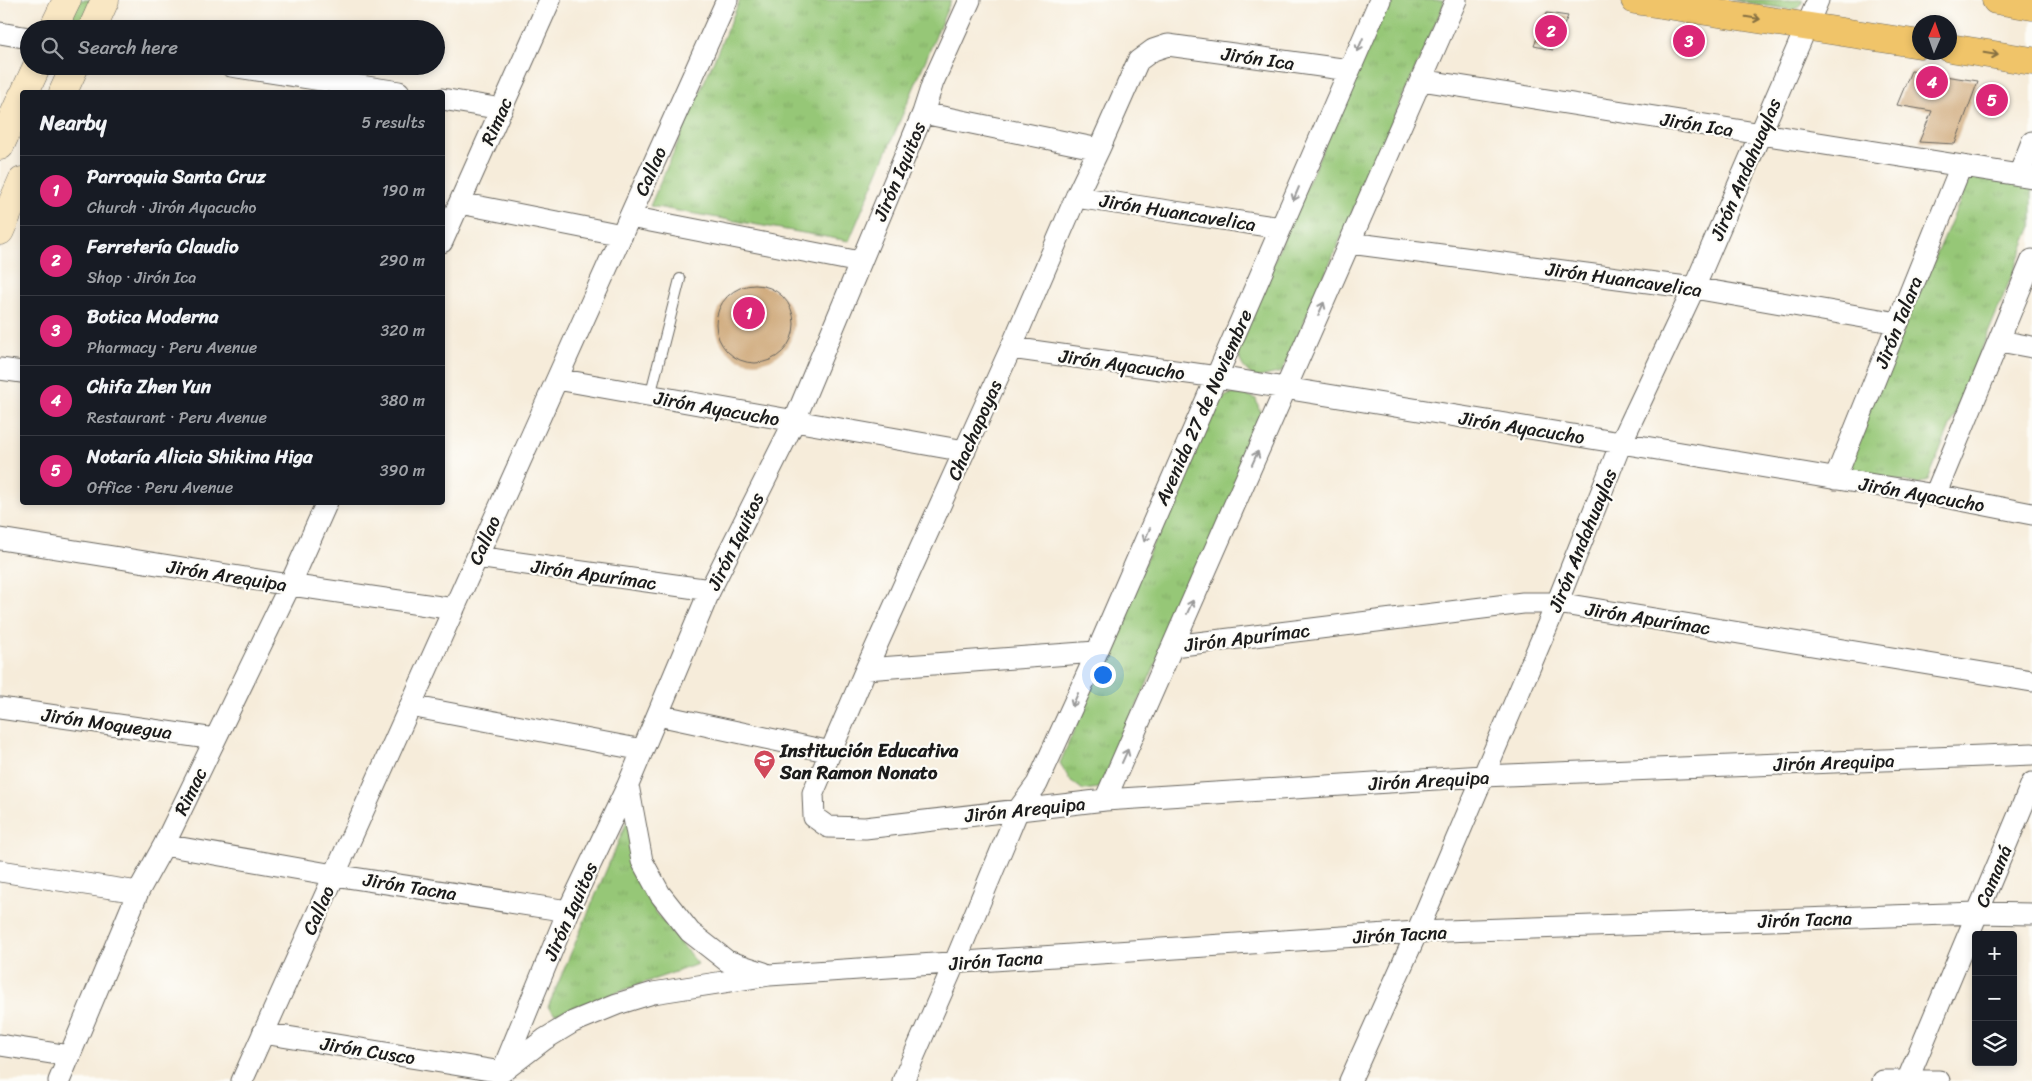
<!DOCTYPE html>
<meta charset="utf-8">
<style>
body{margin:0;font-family:Sriracha,sans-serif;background:#242831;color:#f1f3f6}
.controls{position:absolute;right:15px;bottom:15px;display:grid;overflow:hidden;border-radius:5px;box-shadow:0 2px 8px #0003}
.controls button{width:45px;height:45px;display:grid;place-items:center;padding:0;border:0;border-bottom:1px solid #363941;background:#171b24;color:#f1f3f6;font:25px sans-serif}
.compass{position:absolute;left:1912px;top:15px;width:45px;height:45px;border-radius:50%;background:#171b24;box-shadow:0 2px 8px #0003;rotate:2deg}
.you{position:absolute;left:1102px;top:674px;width:18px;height:18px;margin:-12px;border:4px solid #fff;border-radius:50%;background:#1a73e8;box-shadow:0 0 0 8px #1a73e833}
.badge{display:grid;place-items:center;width:32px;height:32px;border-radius:50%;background:#db2777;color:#fff;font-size:16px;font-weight:700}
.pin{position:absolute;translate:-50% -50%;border:2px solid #fff;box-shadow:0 1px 5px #0006}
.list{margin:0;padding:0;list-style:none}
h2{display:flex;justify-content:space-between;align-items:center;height:65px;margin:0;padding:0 20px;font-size:21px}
h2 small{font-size:16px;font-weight:400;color:#9ea1a6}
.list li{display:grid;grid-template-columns:32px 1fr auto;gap:15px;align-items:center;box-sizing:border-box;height:70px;padding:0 20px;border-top:1px solid #363941}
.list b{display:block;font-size:19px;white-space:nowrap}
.list p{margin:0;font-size:16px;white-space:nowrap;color:#9ea1a6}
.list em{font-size:16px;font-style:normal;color:#9ea1a6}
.icon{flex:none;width:28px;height:28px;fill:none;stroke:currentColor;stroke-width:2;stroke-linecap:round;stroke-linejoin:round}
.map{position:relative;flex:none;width:2032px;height:1081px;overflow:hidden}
.search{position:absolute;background:#171b24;box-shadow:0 2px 8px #0003;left:20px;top:20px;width:425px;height:55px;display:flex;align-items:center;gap:12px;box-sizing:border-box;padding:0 18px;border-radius:28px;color:#9ea1a6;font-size:19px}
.panel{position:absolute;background:#171b24;box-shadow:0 2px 8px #0003;left:20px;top:90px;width:425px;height:415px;border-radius:5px}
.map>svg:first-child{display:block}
.grass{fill:url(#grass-tufts);stroke:#59724a}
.building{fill:#cda676}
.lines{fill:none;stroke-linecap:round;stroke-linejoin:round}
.service-casing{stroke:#68655e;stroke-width:12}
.minor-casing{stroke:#68655e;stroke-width:23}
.secondary-casing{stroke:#68655e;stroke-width:29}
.primary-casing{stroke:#68655e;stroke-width:29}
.service{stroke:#fff;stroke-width:10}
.minor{stroke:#fff;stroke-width:21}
.secondary{stroke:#f9e7c3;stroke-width:28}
.primary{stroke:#f0c469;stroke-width:28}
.oneway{stroke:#867042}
.oneway2{stroke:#999}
.labels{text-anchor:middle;stroke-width:4.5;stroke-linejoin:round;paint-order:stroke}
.street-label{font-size:19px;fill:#1c1c1c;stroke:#fdfcf7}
.poi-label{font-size:19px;font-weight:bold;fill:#1c1c1c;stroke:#fdfcf7;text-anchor:start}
</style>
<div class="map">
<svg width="2032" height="1081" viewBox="0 0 2032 1081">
<defs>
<pattern id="grass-tufts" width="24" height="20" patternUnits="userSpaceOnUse" patternTransform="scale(1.25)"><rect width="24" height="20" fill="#96c777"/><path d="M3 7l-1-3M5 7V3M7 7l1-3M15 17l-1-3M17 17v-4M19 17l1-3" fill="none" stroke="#81aa66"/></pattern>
</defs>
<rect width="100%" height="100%" fill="#fdfcf7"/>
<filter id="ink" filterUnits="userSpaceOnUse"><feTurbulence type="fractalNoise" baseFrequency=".02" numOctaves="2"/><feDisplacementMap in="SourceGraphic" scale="10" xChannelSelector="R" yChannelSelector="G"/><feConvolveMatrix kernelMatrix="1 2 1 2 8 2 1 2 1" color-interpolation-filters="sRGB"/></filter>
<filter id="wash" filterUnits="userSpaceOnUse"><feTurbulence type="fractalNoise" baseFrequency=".0096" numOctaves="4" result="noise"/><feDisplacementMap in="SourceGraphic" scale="20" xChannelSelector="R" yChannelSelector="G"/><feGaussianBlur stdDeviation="1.12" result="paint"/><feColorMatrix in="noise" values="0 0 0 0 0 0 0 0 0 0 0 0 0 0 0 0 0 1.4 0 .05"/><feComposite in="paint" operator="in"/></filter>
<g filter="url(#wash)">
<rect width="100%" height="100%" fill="#f6ecda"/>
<path class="grass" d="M70,0h24l-12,29h-12l-12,-4z
M740,0h211l-102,241 -199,-35z
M1388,0h55l1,4 -162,368 -26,6c-16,-11 -18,-18 -17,-37z
M1731,0h72l-3,7 -8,3z
M1971,176l61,9v41l-104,254 -10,4 -68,-13 -5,-7z
M1230,394h15l11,5 5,16 2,15 -164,358 -16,2 -13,-10 -10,-17 152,-359z
M628,819l6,48 21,44 43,53 -143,50 -7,-7z"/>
<g id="blocks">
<path class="building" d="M1547,13l21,3 -15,34 -19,-4z
M1911,71l67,10 -23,63 -36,-2 13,-31 -35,-6z
M716 324a39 39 0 1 1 78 0a39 39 0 1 1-78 0Z"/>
</g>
</g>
<g filter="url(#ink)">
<use href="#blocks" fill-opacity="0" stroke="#68655e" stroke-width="1"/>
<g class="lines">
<defs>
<path id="service" d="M650,396l30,-117"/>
<path id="minor" d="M0,33l29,5
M231,66l168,26
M1349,70l-181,-25 -15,5 -15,11 -39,88 -23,48 -65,151 -145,321 -53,124 1,24 14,10 37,1 240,-28 378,-24 549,-22
M1421,80l611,97
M442,99l60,10
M923,113l176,36
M2019,175l13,-33
M1076,197l205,31
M460,203l162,32
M630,217l230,45
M442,242l108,-242
M1350,243l344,45 204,35
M2000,341l32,6
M1011,348l206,29 404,66 314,52 97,19
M0,369l22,3
M557,379l408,72
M1835,479l126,-313
M1935,495l97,-235
M0,539l290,46 164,24
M477,557l233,33
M1173,646l350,-43h34l475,78
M866,669l230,-17
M410,706l233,44
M0,708l215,31
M658,715l173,37
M628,785l14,76 18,33 30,38 37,29 37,12
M1105,800l351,-800
M164,845l170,30 234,36
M0,871l138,21
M263,1033l239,39 43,-33 28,-17 44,-18 36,-11 116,-18 648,-43 560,-19 55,1
M0,1045l70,11
M502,1072l66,-161 60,-126 82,-195 84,-168 129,-309 10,-31 37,-82
M59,1081l79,-189 26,-47 126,-260 37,-83
M242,1081l485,-1081
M903,1081l52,-119 63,-152 19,-26 53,-116 290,-668
M1350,1081l67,-149 140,-329 64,-160 73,-155 124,-288
M1883,1081h56
M1907,1081l125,-298"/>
<path id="secondary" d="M53,29l14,-29
M92,29l13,-29
M25,92l12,-26
M63,92l12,-26
M0,146l22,-49
M0,231l22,-50"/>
<path id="primary" d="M1635,0l285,44
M1996,0l36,6
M1950,48l82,13"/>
</defs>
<use href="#service" class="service-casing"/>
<use href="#minor" class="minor-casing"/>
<use href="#secondary" class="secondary-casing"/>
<use href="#primary" class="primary-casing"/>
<use href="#service" class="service"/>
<use href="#minor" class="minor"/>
<use href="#secondary" class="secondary"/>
<use href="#primary" class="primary"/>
</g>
<defs><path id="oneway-shaft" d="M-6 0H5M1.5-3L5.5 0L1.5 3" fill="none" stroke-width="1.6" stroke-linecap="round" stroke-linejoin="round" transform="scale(1.25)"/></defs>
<g class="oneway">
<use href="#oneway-shaft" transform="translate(1753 18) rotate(9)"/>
<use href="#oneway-shaft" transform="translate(1991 54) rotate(9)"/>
</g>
<g class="oneway2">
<use href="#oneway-shaft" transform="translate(1360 45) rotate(113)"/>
<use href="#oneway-shaft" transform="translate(1296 194) rotate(113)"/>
<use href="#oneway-shaft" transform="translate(1321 309) rotate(-66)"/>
<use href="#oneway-shaft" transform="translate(1255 458) rotate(-66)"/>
<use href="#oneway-shaft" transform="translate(1147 535) rotate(114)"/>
<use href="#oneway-shaft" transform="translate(1190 607) rotate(-66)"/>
<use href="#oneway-shaft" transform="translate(1075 700) rotate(114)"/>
<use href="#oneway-shaft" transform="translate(1125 756) rotate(-66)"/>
</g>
</g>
<defs>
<symbol id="school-pin" viewBox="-11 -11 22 30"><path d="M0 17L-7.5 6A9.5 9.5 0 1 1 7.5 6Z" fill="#d1495b" stroke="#fdfcf7"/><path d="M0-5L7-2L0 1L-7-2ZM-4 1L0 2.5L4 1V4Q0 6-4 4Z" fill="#fff"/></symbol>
</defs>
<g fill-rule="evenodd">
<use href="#school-pin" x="752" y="748" width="25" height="34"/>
</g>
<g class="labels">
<g class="street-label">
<text transform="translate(1258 58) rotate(8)" y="7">Jirón Ica</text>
<text transform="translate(496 121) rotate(-66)" y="7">Rimac</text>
<text transform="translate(1697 124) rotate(9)" y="7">Jirón Ica</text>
<text transform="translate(1745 169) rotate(-67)" y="7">Jirón Andahuaylas</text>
<text transform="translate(650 171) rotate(-66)" y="7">Callao</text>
<text transform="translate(899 171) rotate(-67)" y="7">Jirón Iquitos</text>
<text transform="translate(1178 212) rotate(9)" y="7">Jirón Huancavelica</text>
<text transform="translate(1624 279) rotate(8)" y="7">Jirón Huancavelica</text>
<text transform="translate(1898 322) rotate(-68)" y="7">Jirón Talara</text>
<text transform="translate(1122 364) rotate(8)" y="7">Jirón Ayacucho</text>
<text transform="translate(1203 407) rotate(-66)" y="7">Avenida 27 de Noviembre</text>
<text transform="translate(717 408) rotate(10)" y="7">Jirón Ayacucho</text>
<text transform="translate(1522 427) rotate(9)" y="7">Jirón Ayacucho</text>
<text transform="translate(974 430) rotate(-66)" y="7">Chachapoyas</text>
<text transform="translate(1922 494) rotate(10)" y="7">Jirón Ayacucho</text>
<text transform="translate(484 540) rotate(-66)" y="7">Callao</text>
<text transform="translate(1582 540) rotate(-68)" y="7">Jirón Andahuaylas</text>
<text transform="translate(735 541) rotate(-64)" y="7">Jirón Iquitos</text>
<text transform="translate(594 574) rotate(8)" y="7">Jirón Apurímac</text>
<text transform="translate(227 575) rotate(9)" y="7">Jirón Arequipa</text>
<text transform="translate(1648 618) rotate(9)" y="7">Jirón Apurímac</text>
<text transform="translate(1247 637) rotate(-7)" y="7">Jirón Apurímac</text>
<text transform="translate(107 723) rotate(8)" y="7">Jirón Moquegua</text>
<text transform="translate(1834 762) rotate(-2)" y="7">Jirón Arequipa</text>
<text transform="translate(1429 780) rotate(-3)" y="7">Jirón Arequipa</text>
<text transform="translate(190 791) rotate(-64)" y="7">Rimac</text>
<text transform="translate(1025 809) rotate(-6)" y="7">Jirón Arequipa</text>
<text transform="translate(1993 876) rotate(-67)" y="7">Camaná</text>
<text transform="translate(410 886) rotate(9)" y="7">Jirón Tacna</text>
<text transform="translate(318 910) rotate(-66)" y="7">Callao</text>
<text transform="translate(570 911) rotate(-66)" y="7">Jirón Iquitos</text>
<text transform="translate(1805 919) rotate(-2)" y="7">Jirón Tacna</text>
<text transform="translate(1400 934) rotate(-3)" y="7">Jirón Tacna</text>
<text transform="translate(996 960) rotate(-4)" y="7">Jirón Tacna</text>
<text transform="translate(368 1050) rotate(9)" y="7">Jirón Cusco</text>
</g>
<g class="poi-label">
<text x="780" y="757">Institución Educativa<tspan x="780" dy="22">San Ramon Nonato</tspan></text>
</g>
</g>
</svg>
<div class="controls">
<button>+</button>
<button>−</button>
<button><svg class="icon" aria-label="layers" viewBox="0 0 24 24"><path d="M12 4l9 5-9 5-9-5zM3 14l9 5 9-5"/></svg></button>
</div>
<svg class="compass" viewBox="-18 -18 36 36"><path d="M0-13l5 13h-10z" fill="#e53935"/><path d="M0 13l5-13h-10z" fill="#9ea1a6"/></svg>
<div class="you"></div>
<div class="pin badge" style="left:749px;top:313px">1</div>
<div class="pin badge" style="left:1551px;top:31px">2</div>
<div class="pin badge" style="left:1689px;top:41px">3</div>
<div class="pin badge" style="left:1932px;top:82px">4</div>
<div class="pin badge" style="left:1992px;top:100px">5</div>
<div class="search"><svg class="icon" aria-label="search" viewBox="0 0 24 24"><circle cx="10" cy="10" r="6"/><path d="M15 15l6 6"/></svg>Search here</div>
<section class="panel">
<h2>Nearby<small>5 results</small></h2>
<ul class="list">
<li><span class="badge">1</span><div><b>Parroquia Santa Cruz</b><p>Church · Jirón Ayacucho</p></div><em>190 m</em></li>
<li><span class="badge">2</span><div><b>Ferretería Claudio</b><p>Shop · Jirón Ica</p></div><em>290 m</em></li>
<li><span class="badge">3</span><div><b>Botica Moderna</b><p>Pharmacy · Peru Avenue</p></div><em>320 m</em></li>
<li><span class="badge">4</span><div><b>Chifa Zhen Yun</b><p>Restaurant · Peru Avenue</p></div><em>380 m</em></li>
<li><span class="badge">5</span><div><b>Notaría Alicia Shikina Higa</b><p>Office · Peru Avenue</p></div><em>390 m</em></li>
</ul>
</section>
</div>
